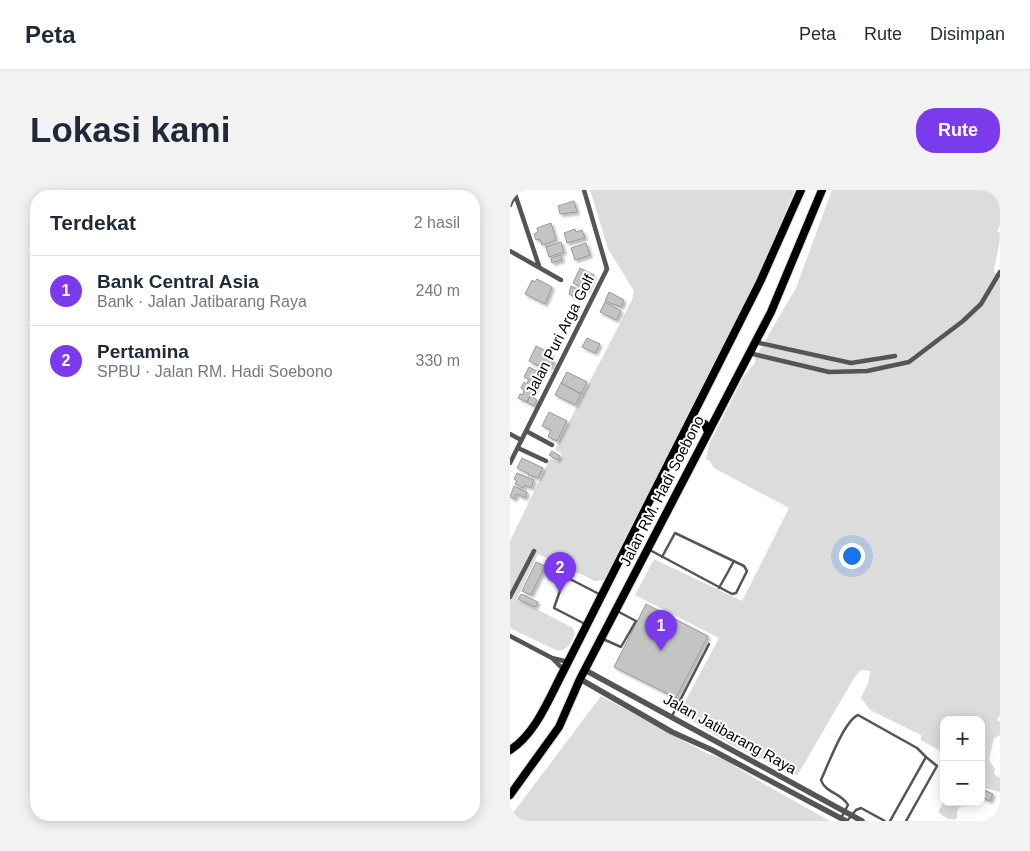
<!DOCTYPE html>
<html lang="id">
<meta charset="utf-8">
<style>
body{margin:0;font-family:Helvetica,sans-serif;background:#f2f2f3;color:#1f2937}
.controls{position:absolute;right:15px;bottom:15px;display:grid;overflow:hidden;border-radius:10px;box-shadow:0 2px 12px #0003}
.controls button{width:45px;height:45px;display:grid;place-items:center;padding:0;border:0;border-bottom:1px solid #e0e1e3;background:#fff;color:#1f2937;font:25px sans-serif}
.you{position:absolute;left:341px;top:365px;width:18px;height:18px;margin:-12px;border:4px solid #fff;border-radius:50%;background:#1a73e8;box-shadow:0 0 0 8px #1a73e833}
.badge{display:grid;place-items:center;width:32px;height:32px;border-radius:50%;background:#7c3aed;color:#fff;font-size:16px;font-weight:700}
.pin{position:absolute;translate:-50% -41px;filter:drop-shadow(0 1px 2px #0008)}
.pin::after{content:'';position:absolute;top:26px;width:18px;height:15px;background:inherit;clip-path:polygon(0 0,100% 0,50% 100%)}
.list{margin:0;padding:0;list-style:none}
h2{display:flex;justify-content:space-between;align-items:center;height:65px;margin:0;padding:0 20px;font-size:21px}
h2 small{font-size:16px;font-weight:400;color:#747a83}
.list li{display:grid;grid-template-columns:32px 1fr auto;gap:15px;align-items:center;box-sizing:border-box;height:70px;padding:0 20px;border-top:1px solid #e0e1e3}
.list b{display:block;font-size:19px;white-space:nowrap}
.list p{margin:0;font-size:16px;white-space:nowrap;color:#747a83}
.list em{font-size:16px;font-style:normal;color:#747a83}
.map{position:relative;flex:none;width:490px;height:631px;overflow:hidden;border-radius:20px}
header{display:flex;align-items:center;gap:30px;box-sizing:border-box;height:70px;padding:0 25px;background:#fff;border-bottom:1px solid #e0e1e3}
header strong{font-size:24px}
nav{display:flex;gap:28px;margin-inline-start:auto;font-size:18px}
.intro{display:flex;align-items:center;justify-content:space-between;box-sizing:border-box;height:120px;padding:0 30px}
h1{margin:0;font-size:35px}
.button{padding:12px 22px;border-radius:20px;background:#7c3aed;color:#fff;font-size:18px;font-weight:700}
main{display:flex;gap:30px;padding:0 30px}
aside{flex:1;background:#fff;border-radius:20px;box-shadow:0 2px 12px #0003}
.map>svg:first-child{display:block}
.green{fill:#dcdcdc}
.building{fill:#c4c4c4;stroke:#999;filter:url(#shadow)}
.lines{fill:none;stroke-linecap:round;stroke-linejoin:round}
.primary-casing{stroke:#dbdbdb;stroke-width:10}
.service{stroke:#555;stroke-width:2.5}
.minor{stroke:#555;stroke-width:4.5}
.tertiary{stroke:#555;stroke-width:5.5}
.primary{stroke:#000;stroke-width:8}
.labels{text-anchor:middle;stroke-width:4;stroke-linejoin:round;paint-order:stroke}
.street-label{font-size:15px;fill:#000;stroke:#fff}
</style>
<header>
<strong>Peta</strong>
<nav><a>Peta</a><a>Rute</a><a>Disimpan</a></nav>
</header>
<div class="intro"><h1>Lokasi kami</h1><a class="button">Rute</a></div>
<main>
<aside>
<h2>Terdekat<small>2 hasil</small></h2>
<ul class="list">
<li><span class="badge">1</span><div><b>Bank Central Asia</b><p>Bank · Jalan Jatibarang Raya</p></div><em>240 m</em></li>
<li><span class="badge">2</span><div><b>Pertamina</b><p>SPBU · Jalan RM. Hadi Soebono</p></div><em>330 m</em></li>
</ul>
</aside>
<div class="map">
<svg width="490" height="631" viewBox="0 0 490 631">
<defs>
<filter id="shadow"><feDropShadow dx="2.5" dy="2.5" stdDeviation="1" flood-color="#0004"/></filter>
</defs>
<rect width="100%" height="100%" fill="#fff"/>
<path class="green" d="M80,0h205l-46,109 -145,281 -9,1 -57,-27 -21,45 56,29 2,6c-4,9 -7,16 -17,17l-48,-23v-87l40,-82 8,3 4,-8 -7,-5 77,-149 2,-9 -26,-42z
M322,0h168v35l-3,6 3,2c0,14 -5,26 -6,39l6,2v441l-3,5 3,2v13l-6,3 -5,22 6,9 -1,5 6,4v14l-19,-5v-67h-37v33l-23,-13v-5l-51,-25 -9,-12 8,-17 1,-10 -9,-1 -7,8 -57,98 -67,-32 -51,-31 40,-75 -84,-43 19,-36 88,42 47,-93 -75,-40 -4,-7 -4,-2 3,-15 35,-68 11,-13v-5l41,-70z
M91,506l107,58 16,5 35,22 71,40h-320v-4z
M434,610v2h27l-2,4 -10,1 -2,5v7c-8,2 -13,-2 -19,-7z"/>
<path class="building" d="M64,11l3,11 -17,2 -2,-8z
M41,33l5,17 -14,5 -2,-6 -4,1 -2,-6 4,-2 -1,-4z
M65,39l1,3 6,-2 3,8 -18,5 -3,-10z
M51,52l3,10 -15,5 -3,-10z
M76,53l4,12 -15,5 -4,-12z
M51,65l1,5 -10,3 -1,-5z
M70,78l14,7 -7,15 -14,-7z
M27,89l15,8 -7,17 -20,-10 7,-14 3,2z
M61,96l13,6 -3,5 -4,-2 -1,3 -7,-4z
M99,102l15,8 -3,7 -16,-6z
M95,112l16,9 -5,9 -16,-8z
M77,148l13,6 -5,9 -13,-6z
M26,156l16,8 -2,5 4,2 -3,6 -5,-2 -2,4 -15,-8z
M19,177l13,7 -5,10 -13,-7z
M57,182l20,10 -6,12 -20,-11z
M18,191l9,5 -10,16 -9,-4 2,-4 3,1 1,-5 -3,-2 3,-6 3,2z
M51,193l20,11 -6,11 -20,-10z
M20,206l7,4 -3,6 -7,-4z
M39,222l18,9 -10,20 -9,-4 3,-7 -9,-4z
M42,261l8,5 -3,4 -8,-5z
M12,268l21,10 -5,10 -10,-3 1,-1 -12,-6z
M7,283l17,7 -3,8 -6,-3 -2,3 -8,-4 2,-3 -3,-2z
M4,296l13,6 -2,6 -8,-4 -3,5 -4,-2z
M26,372l9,4 -14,29 -9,-4z
M11,404l17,8 -3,5 -17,-8z
M136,414l62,32 -32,62 -62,-31z
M472,599l11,5 -3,7 -9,-4z"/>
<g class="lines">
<defs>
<path id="primary" d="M170,257l9,-9 10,-16 6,2 3,8
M0,560c26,-16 40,-54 54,-80l196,-388 41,-92
M0,605l49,-68 21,-48 191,-367 51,-122"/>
</defs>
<use href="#primary" class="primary-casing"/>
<path class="service" d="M138,359l84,45 4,-1 11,-22 -3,-5 -69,-33 -13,24
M209,398l15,-27
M75,434l-31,-16 9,-26 7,-3 29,15
M93,449l18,8 15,-26 -19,-10
M162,526l37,-72
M331,628l7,-13c-6,-12 -23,-12 -27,-25 7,-15 23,-59 37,-65l59,33 9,9 -36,64
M337,631l9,-11 5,-2 24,13
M396,631l31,-55 -11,-9"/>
<path class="minor" d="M7,0l-2,4 24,72
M0,15l5,-11
M0,61l51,29
M245,152l96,21 44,-7
M239,163l80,19 38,-1 42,-9 54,-41 18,-17 19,-32
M16,241l26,14
M0,244l11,6
M8,258l28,13
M0,273l97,-194 -23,-79
M0,407l24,-46
M0,446l42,22 12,12
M42,468l16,4"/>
<path class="tertiary" d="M75,480l277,151
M70,489l92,53 40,18 134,71"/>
<use href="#primary" class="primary"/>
</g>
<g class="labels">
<g class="street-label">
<text transform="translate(50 145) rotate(-63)" y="5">Jalan Puri Arga Golf</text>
<text transform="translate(152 301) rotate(-63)" y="5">Jalan RM. Hadi Soebono</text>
<text transform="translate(220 544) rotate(29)" y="5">Jalan Jatibarang Raya</text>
</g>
</g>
</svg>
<div class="controls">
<button>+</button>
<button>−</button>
</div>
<div class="you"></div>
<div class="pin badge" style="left:151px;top:461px">1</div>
<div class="pin badge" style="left:50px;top:403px">2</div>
</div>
</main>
